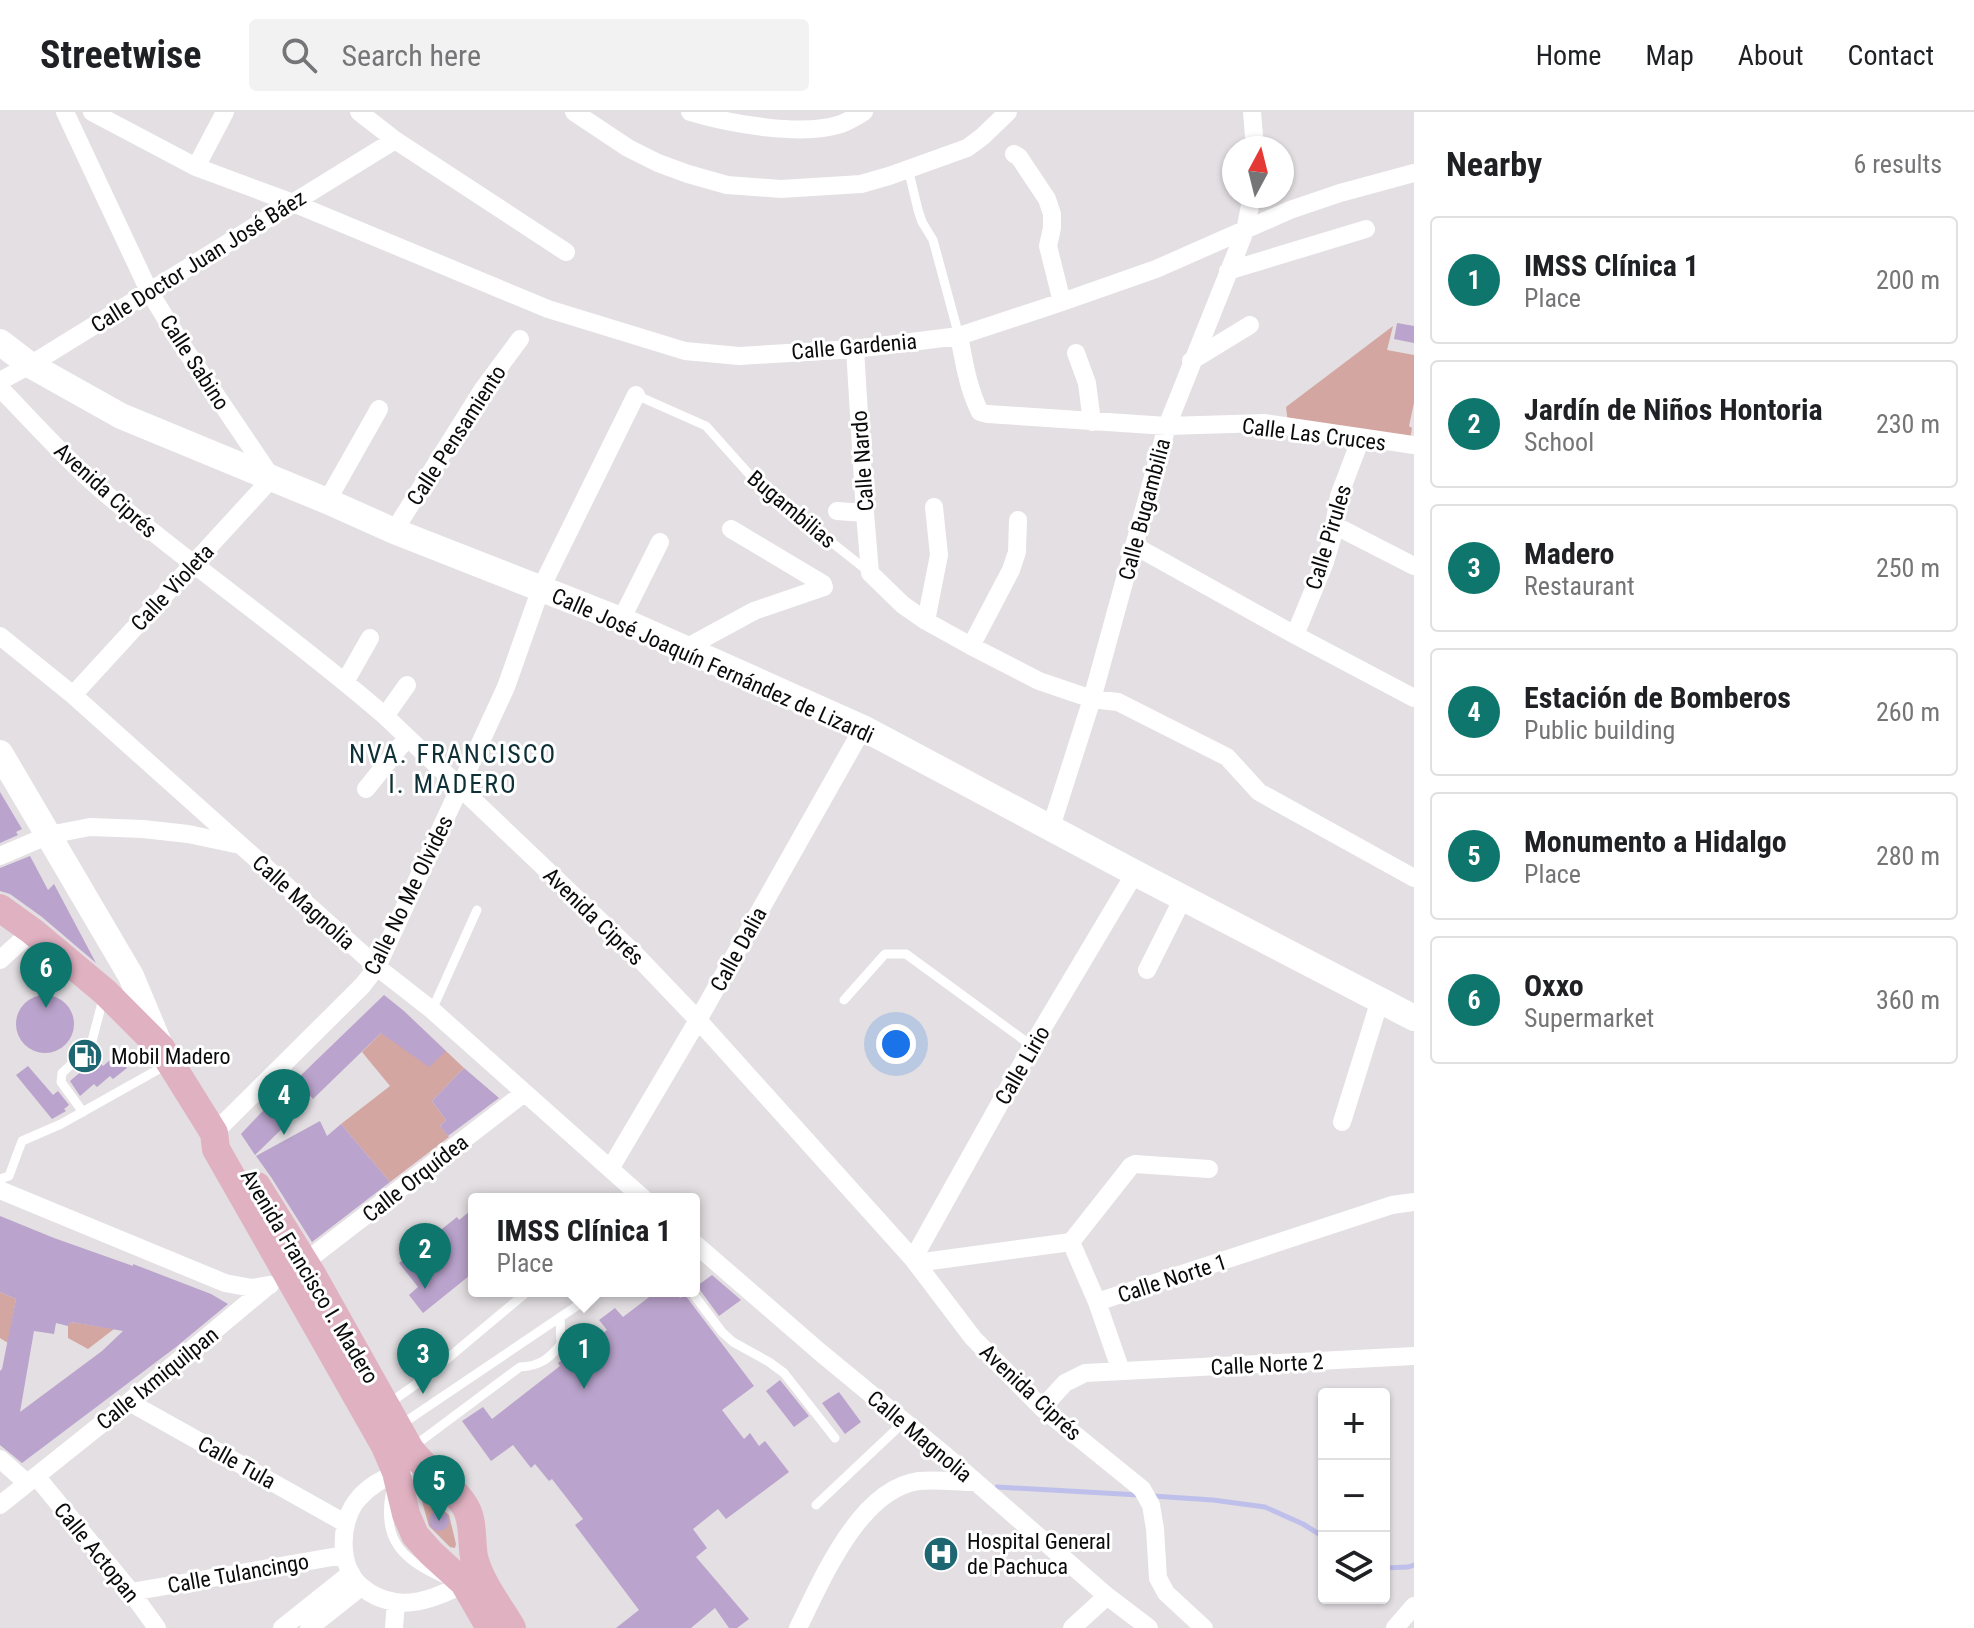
<!DOCTYPE html>
<meta charset="utf-8">
<style>
body{margin:0;font-family:"Roboto Condensed",sans-serif;background:#f2f2f2;color:#202124}
.controls{position:absolute;right:24px;bottom:24px;display:grid;overflow:hidden;border-radius:8px;box-shadow:0 2px 6px #0004}
.controls button{width:72px;height:72px;display:grid;place-items:center;padding:0;border:0;border-bottom:2px solid #e0e0e0;background:#fff;color:#202124;font:40px sans-serif}
.compass{position:absolute;left:1222px;top:24px;width:72px;height:72px;border-radius:50%;background:#fff;box-shadow:0 2px 6px #0004;rotate:7deg}
.you{position:absolute;left:896px;top:932px;width:28px;height:28px;margin:-20px;border:6px solid #fff;border-radius:50%;background:#1a73e8;box-shadow:0 0 0 12px #1a73e833}
.badge{display:grid;place-items:center;width:52px;height:52px;border-radius:50%;background:#0f766e;color:#fff;font-size:26px;font-weight:700}
.pin{position:absolute;translate:-50% -66px;filter:drop-shadow(0 2px 4px #0008)}
.pin::after{content:'';position:absolute;top:42px;width:28px;height:24px;background:inherit;clip-path:polygon(0 0,100% 0,50% 100%)}
.popup{position:absolute;left:468px;top:1081px;width:232px;height:104px;box-sizing:border-box;display:grid;place-content:center;border-radius:8px;background:#fff;filter:drop-shadow(0 2px 6px #0005);font-size:26px;white-space:nowrap;color:#757577}
.popup b{font-size:30px;color:#202124}
.popup::after{content:'';position:absolute;left:50%;top:100%;margin-left:-16px;border:16px solid transparent;border-top-color:#fff}
.list{margin:0;padding:0;list-style:none}
h2{display:flex;justify-content:space-between;align-items:center;height:104px;margin:0;padding:0 32px;font-size:34px}
h2 small{font-size:26px;font-weight:400;color:#757577}
.list li{display:grid;grid-template-columns:52px 1fr auto;gap:24px;align-items:center;box-sizing:border-box;height:128px;margin:0 16px 16px;padding:0 16px;border:2px solid #e0e0e0;border-radius:8px}
.list b{display:block;font-size:30px;white-space:nowrap}
.list p{margin:0;font-size:26px;white-space:nowrap;color:#757577}
.list em{font-size:26px;font-style:normal;color:#757577}
.icon{flex:none;width:44px;height:44px;fill:none;stroke:currentColor;stroke-width:2;stroke-linecap:round;stroke-linejoin:round}
.map{position:relative;flex:none;width:1414px;height:1516px;overflow:hidden}
header{display:flex;align-items:center;gap:48px;box-sizing:border-box;height:112px;padding:0 40px;background:#fff;border-bottom:2px solid #e0e0e0}
header strong{font-size:38px}
nav{display:flex;gap:44px;margin-inline-start:auto;font-size:28px}
.search{width:560px;height:72px;background:#f2f2f2;display:flex;align-items:center;gap:20px;box-sizing:border-box;padding:0 28px;border-radius:8px;color:#757577;font-size:30px}
main{display:flex}
aside{flex:1;background:#fff}
.map>svg:first-child{display:block}
.green{fill:#d4a6a2}
.lines{fill:none;stroke-linecap:round;stroke-linejoin:round}
.stream{stroke:#bfbfec;stroke-width:5}
.building{fill:#baa3cc;fill-rule:evenodd}
.lane{stroke:#fff;stroke-width:9}
.street{stroke:#fff;stroke-width:18}
.secondary{stroke:#fff;stroke-width:26}
.primary{stroke:#e0b1c1;stroke-width:28}
.labels{text-anchor:middle;stroke-width:6;stroke-linejoin:round;paint-order:stroke}
.street-label{font-size:22px;fill:#0c0b0c;stroke:#fff}
.poi-label{font-size:22px;fill:#0c0b0c;stroke:#fff;text-anchor:start}
.quarter-label{font-size:26px;letter-spacing:2px;fill:#0d2f35;stroke:#fff}
</style>
<header>
<strong>Streetwise</strong>
<div class="search"><svg class="icon" aria-label="search" viewBox="0 0 24 24"><circle cx="10" cy="10" r="6"/><path d="M15 15l6 6"/></svg>Search here</div>
<nav><a>Home</a><a>Map</a><a>About</a><a>Contact</a></nav>
</header>
<main>
<div class="map">
<svg width="1414" height="1516" viewBox="0 0 1414 1516">
<rect width="100%" height="100%" fill="#e3dfe2"/>
<path class="green" d="M1393,214l-6,24 27,5v48l-5,23 3,2 -2,12 -122,-17 -2,-16z
M381,921l65,18 18,17 -32,33 14,19 -6,6 9,11 -59,45 -49,-58 49,-38 -28,-34z
M0,1180l16,7 -8,44 -8,-5z
M71,1210l43,7 -26,20 -20,-11v-12z
M423,1383h4l22,20 7,29 -1,4 -5,-1 -21,-21 -8,-28z"/>
<g class="lines">
<path class="stream" d="M997,1375l142,8
M1153,1384l60,4 52,7 38,17 21,13
M1384,1456l24,-1 6,-2"/>
</g>
<path class="building" d="M1397,211l17,3v17l-20,-4z
M0,680l22,37 -6,3 2,3 -18,8z
M30,744l18,34 6,-6 42,79 -54,-46 -32,-23 -10,-3v-23z
M384,883l20,16 42,40 -17,16 -48,-34 -68,66 -17,-19z
M16 912a29 29 0 1 1 58 0a29 29 0 1 1-58 0Z
M116,943l11,13 -14,11 -3,-3 -13,11 -3,-3 -14,12 -10,-15 14,-12 2,3 13,-10 4,4z
M28,954l25,29 5,-4 11,14 -5,4 2,2 -14,8 -36,-44z
M464,956l35,30 -51,38 -8,-10 6,-6 -14,-19z
M274,987l16,22 -35,34 -14,-21z
M320,1009l7,15 14,-12 49,58 -78,60 -41,-65 -15,-21z
M474,1096v64l-51,41 -14,-18 9,-8 -19,-24 58,-46 2,3z
M0,1104l54,22 79,28v-2l78,30 17,10 -52,43 -154,116 -22,-18v-74l2,-2 14,-70 -16,-7zM71,1210l52,9 -21,20 -82,61 14,-81 20,3 2,-11 12,3z
M712,1163l29,25 -22,16 -22,-30z
M657,1179h17l6,7 5,-3 69,91 -32,24 22,29 6,-6 9,13 6,-5 24,31 -63,47 -8,-10 -25,20 14,19 -11,9 53,62 -12,9h-8l-14,-20 -24,20h-75l23,-18 -64,-85 8,-6 -31,-40 -3,2 -14,-17 -4,4 -18,-23 -22,16 -29,-40 21,-14 9,12 68,-53 -2,-3 24,-18 2,2 23,-17 -8,-10 16,-12 8,9z
M780,1268l29,36 -15,11 -28,-36z
M839,1280l22,30 -16,12 -23,-31z
M429 1409a10 10 0 1 1 20 0a10 10 0 1 1-20 0Z"/>
<g class="lines">
<path class="lane" d="M908,56l10,42 4,12 11,18 26,96
M636,283l70,31 51,57 112,89
M844,888l41,-46h21l126,92
M432,898l45,-100
M83,1000l-22,-30 1,-9 24,-22 6,-10 11,-42
M0,1067l9,-3 13,-35 39,-17 107,-60
M691,1179l31,41 11,10 36,20 15,11 51,65
M388,1292l34,-24 106,-89
M399,1314l200,-135
M414,1334l106,-79c20,-1 29,-8 41,-23l-1,-27
M390,1383c-8,46 14,66 53,83
M816,1393l88,-83"/>
<path class="street" d="M65,0l84,179 33,54 90,133 -199,217
M92,0l104,55 97,36 255,106 137,42 54,5 116,-7 104,-13 103,-34 94,-33 134,-59 50,-17 74,-20
M359,0l36,28 171,112
M574,0l54,36 30,15 30,11 39,11 54,4 80,-5 28,-8 78,-28 15,-11 26,-25
M690,0c40,12 112,25 151,12 8,-3 16,-8 23,-12
M1252,0l3,36
M1014,42l5,3 28,42 5,15v14l-4,18 14,56
M196,55l29,-55
M1228,159l138,-42
M959,224c5,25 9,53 21,76l8,2 179,12 97,-3 150,22
M855,237l10,164 5,60 33,32 23,16 45,25 68,35 53,18 26,3 109,55 32,35 155,86
M1076,241l11,30 5,39
M1191,249l59,-36
M0,269l30,-16 365,-225
M0,276c32,33 65,70 99,100 93,79 194,148 286,228l249,237 64,67 215,239 60,79 69,70 100,81 9,16 4,24 3,49 8,15 38,35
M327,389l52,-92
M837,399l28,2
M1334,413l80,41
M394,419l89,-142 37,-50
M1135,434l160,89 119,63
M621,508l39,-78
M926,509l13,-66 -5,-48
M1295,523l30,-73 7,-24 7,-42 22,-58
M0,524l73,59 304,272 55,43 212,189
M971,534l40,-76 6,-18 1,-32
M686,536l68,-37 70,-24 -1,-3 -92,-55
M345,570l25,-44
M385,604l22,-31
M366,677l41,-51
M1051,715l41,-128 75,-273 78,-195 7,-35
M0,744l49,-21 41,-8 53,2 45,5 52,11
M0,848l32,-29
M1147,858l36,-72
M1342,1010l38,-122
M214,1021l148,-147 15,-19 129,-280 35,-99 95,-193
M610,1057l88,-149 165,-292
M0,1078l225,93 27,5 18,-3
M1071,1130l60,-76 4,-2 74,5
M1071,1130l26,60 24,69
M694,1131l127,110 125,103 161,140 42,32
M913,1147l119,-213 103,-173
M305,1150l219,-169
M916,1151l155,-21
M1097,1190l295,-97 22,-3
M129,1290l216,121
M1042,1296l23,-25 20,-10 329,-17
M0,1347l27,24
M405,1356c-17,9 -33,15 -46,30 -20,22 -22,69 3,89 9,8 21,13 33,15 25,4 54,-10 76,-22
M36,1364l95,116 26,36
M0,1393l129,-103 140,-117
M131,1480l213,-37
M282,1516l69,-55
M309,1516l52,-41
M394,1516l2,-26
M798,1516c24,-48 61,-139 121,-147 18,-2 38,1 56,1
M1072,1516l35,-32
M1395,1516l19,-22"/>
<path class="secondary" d="M0,230l30,23 91,51 206,85 67,30 227,89 242,108 272,145 279,145
M0,641l131,223 30,72"/>
<path class="primary" d="M0,796l32,23 73,61 56,56 53,85 2,16 169,297 11,26 10,42 9,21 16,18 33,30 26,45
M257,1074l56,90 97,173c16,23 44,37 56,59 8,15 5,32 8,49 6,25 25,49 38,71"/>
</g>
<defs>
<symbol id="fuel-disc" viewBox="-11 -11 22 22"><circle r="9.5" fill="#1d6672" stroke="#fff"/><path d="M-5.5-6h7V0h2V4h1.3V-2.5L3-4.5l.8-.8L6-3V5H2.5V1h-1V6h-7ZM-4.2-4.7v3.2H.2V-4.7Z" fill="#fff"/></symbol>
<symbol id="hospital-disc" viewBox="-11 -11 22 22"><circle r="9.5" fill="#1d6672" stroke="#fff"/><path d="M-5-5h3v3.5h4V-5h3V5h-3V1.5h-4V5h-3Z" fill="#fff"/></symbol>
</defs>
<g fill-rule="evenodd">
<use href="#fuel-disc" x="65" y="924" width="40" height="40"/>
<use href="#hospital-disc" x="921" y="1422" width="40" height="40"/>
</g>
<g class="labels">
<g class="street-label">
<text transform="translate(198 149) rotate(-32)" y="8">Calle Doctor Juan José Báez</text>
<text transform="translate(854 234) rotate(-5)" y="8">Calle Gardenia</text>
<text transform="translate(195 250) rotate(57)" y="8">Calle Sabino</text>
<text transform="translate(1314 322) rotate(7)" y="8">Calle Las Cruces</text>
<text transform="translate(456 323) rotate(-57)" y="8">Calle Pensamiento</text>
<text transform="translate(862 349) rotate(-94)" y="8">Calle Nardo</text>
<text transform="translate(106 378) rotate(42)" y="8">Avenida Ciprés</text>
<text transform="translate(792 397) rotate(40)" y="8">Bugambilias</text>
<text transform="translate(1144 397) rotate(-75)" y="8">Calle Bugambilia</text>
<text transform="translate(1328 425) rotate(-73)" y="8">Calle Pirules</text>
<text transform="translate(172 475) rotate(-47)" y="8">Calle Violeta</text>
<text transform="translate(713 553) rotate(24)" y="8">Calle José Joaquín Fernández de Lizardi</text>
<text transform="translate(408 783) rotate(-64)" y="8">Calle No Me Olvides</text>
<text transform="translate(304 790) rotate(42)" y="8">Calle Magnolia</text>
<text transform="translate(594 804) rotate(44)" y="8">Avenida Ciprés</text>
<text transform="translate(738 837) rotate(-61)" y="8">Calle Dalia</text>
<text transform="translate(1022 953) rotate(-60)" y="8">Calle Lirio</text>
<text transform="translate(415 1066) rotate(-38)" y="8">Calle Orquídea</text>
<text transform="translate(310 1164) rotate(59)" y="8">Avenida Francisco I. Madero</text>
<text transform="translate(1172 1166) rotate(-18)" y="8">Calle Norte 1</text>
<text transform="translate(1267 1252) rotate(-3)" y="8">Calle Norte 2</text>
<text transform="translate(157 1266) rotate(-39)" y="8">Calle Ixmiquilpan</text>
<text transform="translate(1031 1280) rotate(43)" y="8">Avenida Ciprés</text>
<text transform="translate(920 1324) rotate(40)" y="8">Calle Magnolia</text>
<text transform="translate(237 1350) rotate(29)" y="8">Calle Tula</text>
<text transform="translate(97 1440) rotate(51)" y="8">Calle Actopan</text>
<text transform="translate(238 1461) rotate(-10)" y="8">Calle Tulancingo</text>
</g>
<g class="poi-label">
<text x="111" y="952">Mobil Madero</text>
<text x="967" y="1437">Hospital General<tspan x="967" dy="25">de Pachuca</tspan></text>
</g>
<g class="quarter-label">
<text x="453" y="651">NVA. FRANCISCO<tspan x="453" dy="30">I. MADERO</tspan></text>
</g>
</g>
</svg>
<div class="controls">
<button>+</button>
<button>−</button>
<button><svg class="icon" aria-label="layers" viewBox="0 0 24 24"><path d="M12 4l9 5-9 5-9-5zM3 14l9 5 9-5"/></svg></button>
</div>
<svg class="compass" viewBox="-18 -18 36 36"><path d="M0-13l5 13h-10z" fill="#e53935"/><path d="M0 13l5-13h-10z" fill="#757577"/></svg>
<div class="you"></div>
<div class="pin badge" style="left:584px;top:1277px">1</div>
<div class="popup"><b>IMSS Clínica 1</b>Place</div>
<div class="pin badge" style="left:425px;top:1177px">2</div>
<div class="pin badge" style="left:423px;top:1282px">3</div>
<div class="pin badge" style="left:284px;top:1023px">4</div>
<div class="pin badge" style="left:439px;top:1409px">5</div>
<div class="pin badge" style="left:46px;top:896px">6</div>
</div>
<aside>
<h2>Nearby<small>6 results</small></h2>
<ul class="list">
<li><span class="badge">1</span><div><b>IMSS Clínica 1</b><p>Place</p></div><em>200 m</em></li>
<li><span class="badge">2</span><div><b>Jardín de Niños Hontoria</b><p>School</p></div><em>230 m</em></li>
<li><span class="badge">3</span><div><b>Madero</b><p>Restaurant</p></div><em>250 m</em></li>
<li><span class="badge">4</span><div><b>Estación de Bomberos</b><p>Public building</p></div><em>260 m</em></li>
<li><span class="badge">5</span><div><b>Monumento a Hidalgo</b><p>Place</p></div><em>280 m</em></li>
<li><span class="badge">6</span><div><b>Oxxo</b><p>Supermarket</p></div><em>360 m</em></li>
</ul>
</aside>
</main>
